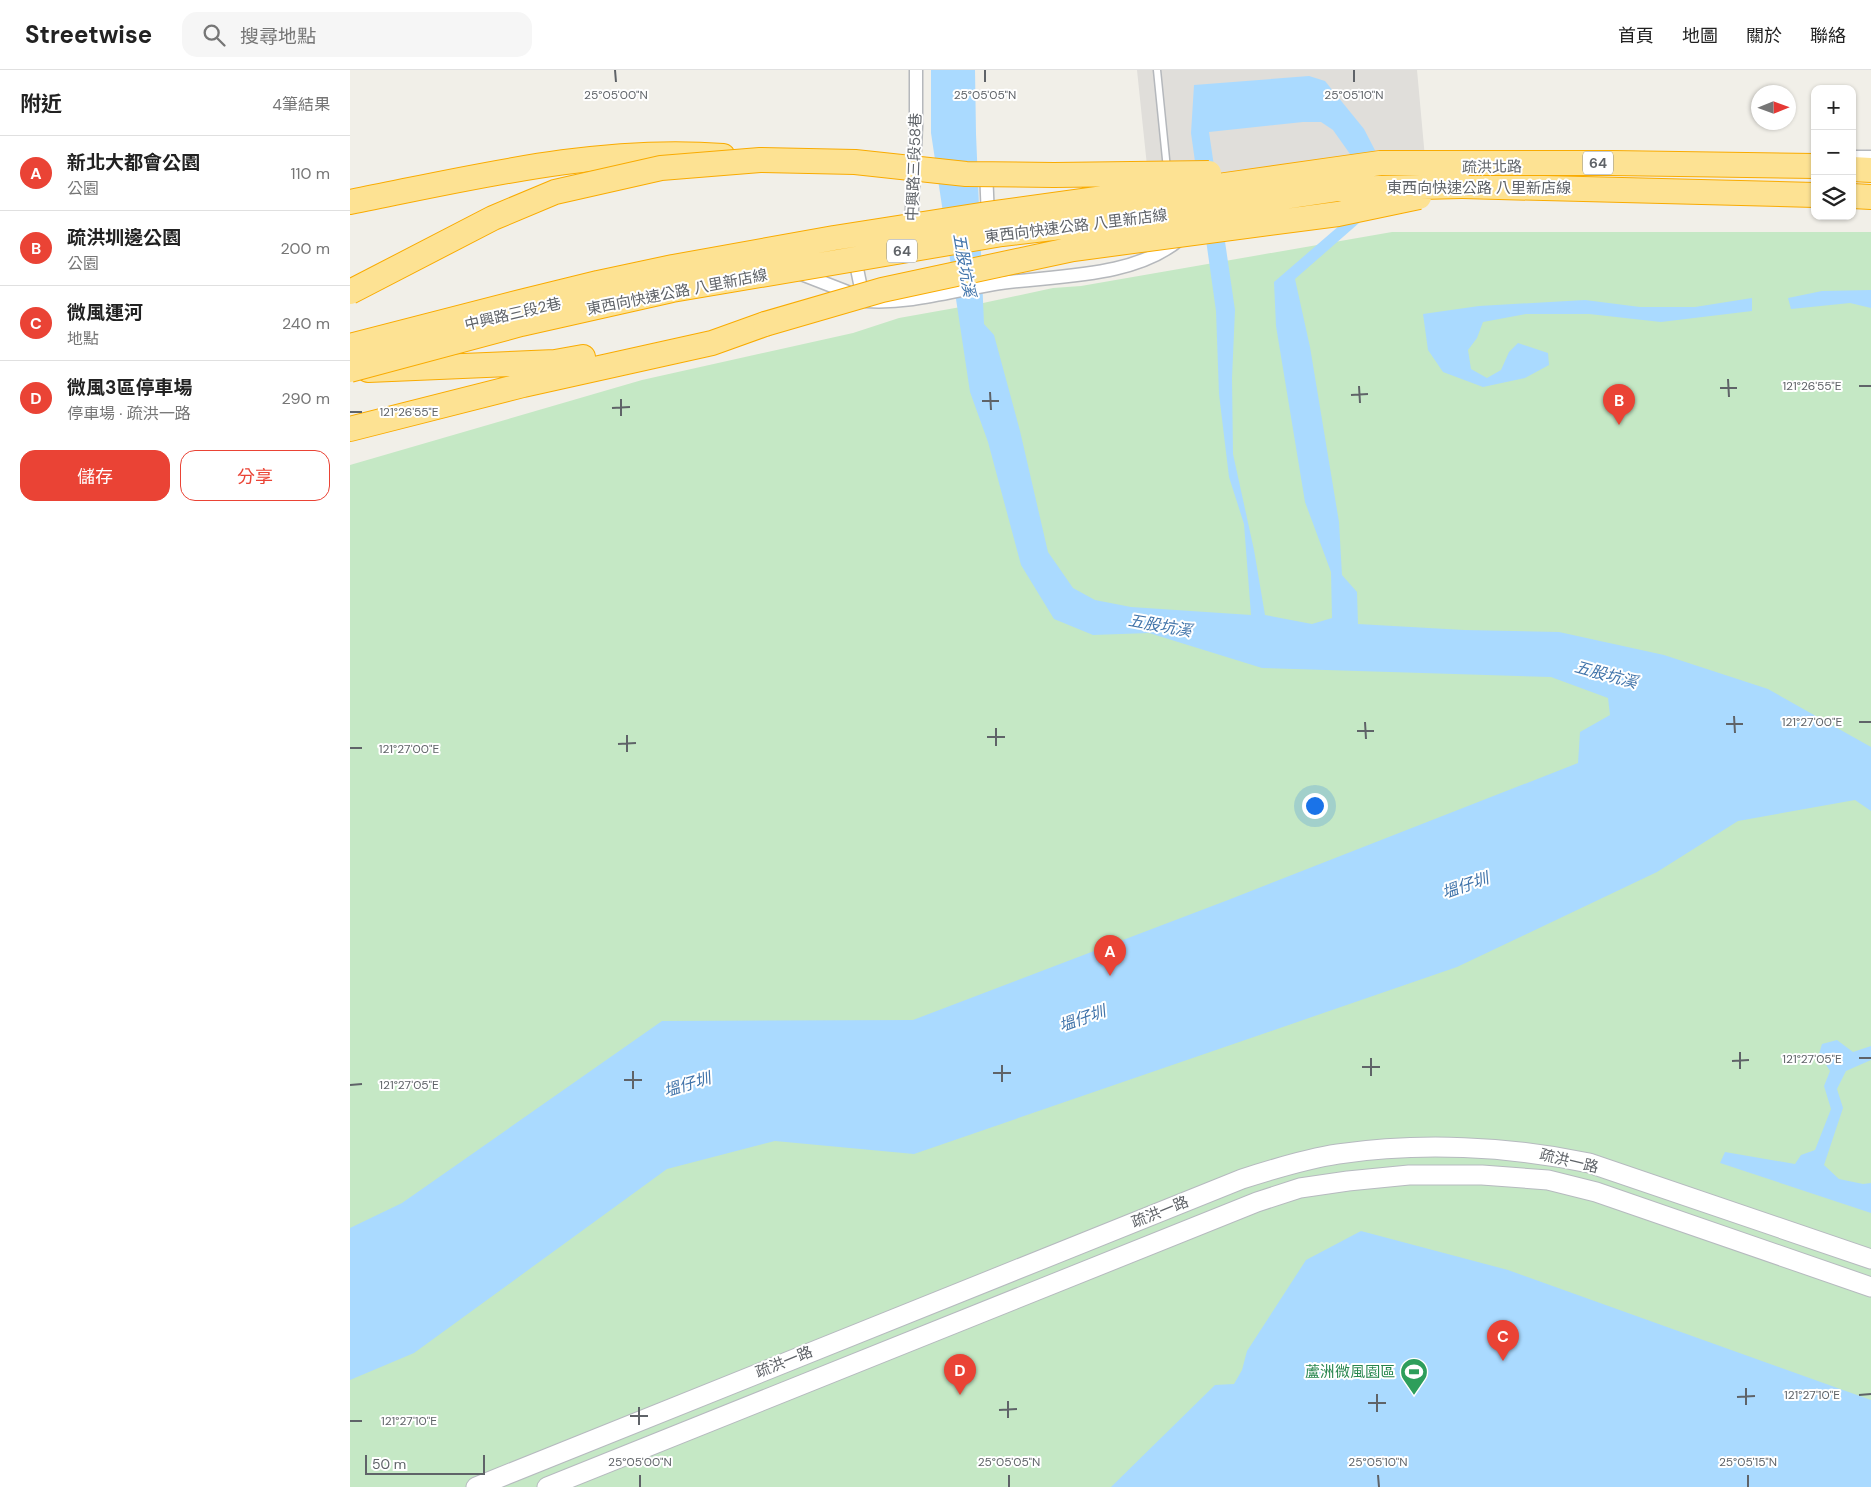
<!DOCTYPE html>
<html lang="zh-TW">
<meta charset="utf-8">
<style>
body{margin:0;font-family:"DM Sans","Noto Sans TC",sans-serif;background:#f6f6f6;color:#222}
.controls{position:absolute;right:15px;top:15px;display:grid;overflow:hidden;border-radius:10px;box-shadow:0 1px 4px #0004}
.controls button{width:45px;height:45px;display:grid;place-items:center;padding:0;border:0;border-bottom:1px solid #e0e0e0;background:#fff;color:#222;font:25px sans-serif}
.compass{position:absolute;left:1401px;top:15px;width:45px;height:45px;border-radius:50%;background:#fff;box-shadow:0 1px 4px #0004;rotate:89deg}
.scale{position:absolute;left:15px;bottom:12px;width:120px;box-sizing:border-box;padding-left:5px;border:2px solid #5f6368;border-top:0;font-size:14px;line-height:18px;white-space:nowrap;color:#5f6368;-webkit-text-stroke:4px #fff;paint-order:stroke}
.you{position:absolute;left:964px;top:735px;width:18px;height:18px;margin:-12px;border:4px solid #fff;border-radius:50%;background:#1a73e8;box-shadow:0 0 0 8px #1a73e833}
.badge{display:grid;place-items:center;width:32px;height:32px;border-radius:50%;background:#ea4335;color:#fff;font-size:16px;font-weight:700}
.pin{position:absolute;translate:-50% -41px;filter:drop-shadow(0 1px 2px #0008)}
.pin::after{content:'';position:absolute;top:26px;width:18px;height:15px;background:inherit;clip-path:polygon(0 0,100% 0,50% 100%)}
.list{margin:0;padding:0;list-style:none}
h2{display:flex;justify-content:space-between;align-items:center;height:65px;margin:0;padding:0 20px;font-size:21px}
h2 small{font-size:16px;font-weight:400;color:#767676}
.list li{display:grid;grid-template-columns:32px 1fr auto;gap:15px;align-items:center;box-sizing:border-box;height:75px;padding:0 20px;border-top:1px solid #e0e0e0}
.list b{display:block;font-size:19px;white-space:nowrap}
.list p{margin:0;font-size:16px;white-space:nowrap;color:#767676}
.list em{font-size:16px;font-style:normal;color:#767676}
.actions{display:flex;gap:10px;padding:15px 20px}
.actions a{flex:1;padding:11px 0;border:1px solid #ea4335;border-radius:15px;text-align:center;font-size:18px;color:#ea4335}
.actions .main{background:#ea4335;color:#fff}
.icon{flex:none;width:28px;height:28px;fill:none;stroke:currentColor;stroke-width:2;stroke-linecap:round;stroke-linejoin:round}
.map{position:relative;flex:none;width:1521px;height:1417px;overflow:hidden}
header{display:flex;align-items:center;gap:30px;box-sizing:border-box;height:70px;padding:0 25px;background:#fff;border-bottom:1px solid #e0e0e0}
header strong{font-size:24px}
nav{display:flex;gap:28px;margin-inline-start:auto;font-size:18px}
.search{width:350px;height:45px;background:#f6f6f6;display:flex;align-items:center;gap:12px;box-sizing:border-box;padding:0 18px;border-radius:15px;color:#767676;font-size:19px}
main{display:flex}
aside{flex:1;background:#fff}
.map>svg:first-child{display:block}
.industrial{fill:#e0deda}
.green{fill:#c5e8c5}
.water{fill:#aadaff;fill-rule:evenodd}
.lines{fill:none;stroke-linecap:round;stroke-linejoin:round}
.lane-casing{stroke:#b5b8bc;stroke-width:9}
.street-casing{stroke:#b5b8bc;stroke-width:15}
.secondary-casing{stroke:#b6babf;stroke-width:21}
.highway-casing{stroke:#f9ab00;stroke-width:26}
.lane{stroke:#fff;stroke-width:6}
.street{stroke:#fff;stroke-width:12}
.secondary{stroke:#fff;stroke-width:19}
.highway{stroke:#fde293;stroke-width:24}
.highway-bridge-casing{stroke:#f9ab00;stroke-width:26;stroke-linecap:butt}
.highway-bridge{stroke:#fde293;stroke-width:24}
.ticks{fill:none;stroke:#5f6368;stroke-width:2}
.labels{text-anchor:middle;stroke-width:4;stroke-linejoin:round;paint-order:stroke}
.shield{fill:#fff;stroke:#8f9295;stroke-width:1}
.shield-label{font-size:14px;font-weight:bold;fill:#5f6368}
.street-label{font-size:15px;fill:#5f6368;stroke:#fff}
.leisure-label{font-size:15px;fill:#27864d;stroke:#fff;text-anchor:end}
.water-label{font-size:16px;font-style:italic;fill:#4174aa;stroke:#fff}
.ticks-label{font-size:12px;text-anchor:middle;fill:#5f6368;stroke:#fff;stroke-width:4;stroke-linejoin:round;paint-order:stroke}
</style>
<header>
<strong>Streetwise</strong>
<div class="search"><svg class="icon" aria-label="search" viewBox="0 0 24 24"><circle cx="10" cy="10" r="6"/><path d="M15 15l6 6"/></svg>搜尋地點</div>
<nav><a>首頁</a><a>地圖</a><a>關於</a><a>聯絡</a></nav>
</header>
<main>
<aside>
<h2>附近<small>4筆結果</small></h2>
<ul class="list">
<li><span class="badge">A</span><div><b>新北大都會公園</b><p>公園</p></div><em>110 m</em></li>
<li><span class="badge">B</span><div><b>疏洪圳邊公園</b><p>公園</p></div><em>200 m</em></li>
<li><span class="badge">C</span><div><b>微風運河</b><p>地點</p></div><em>240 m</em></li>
<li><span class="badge">D</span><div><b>微風3區停車場</b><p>停車場 · 疏洪一路</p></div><em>290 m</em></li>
</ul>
<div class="actions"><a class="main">儲存</a><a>分享</a></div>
</aside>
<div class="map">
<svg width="1521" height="1417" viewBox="0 0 1521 1417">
<rect width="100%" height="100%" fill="#f1efe8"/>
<path class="industrial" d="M787,0h280l8,88 -276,27z"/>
<path class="green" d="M1042,162h479v1255h-1521v-1022l292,-85 211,-47 46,-15 84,-15 70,-15 28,-2z"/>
<path class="water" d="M581,0h44l1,64 8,190 10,11 26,96 28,121 25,36 22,12 36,7 120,8 -7,-91 -15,-47 -10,-83 -3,-83 -25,-178 3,-48 115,-9 16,5 39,48 16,31 4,19 -9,30 -80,70 15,68 29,175 3,53 15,17 1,32 106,6 95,2 105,23 104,34 103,58v64l-16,-11 -117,21 -81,51 -200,95 -543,187 -139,-13 -108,28 -253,184 -64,27v-152l52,-25 260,-182 251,-1 315,-120 350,-137 2,-31 30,-17 -2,-17 -57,-21 -289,-9 -113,-35 -56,2 -39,-16 -33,-54 -33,-123 -18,-50 -39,-259zM953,52h18l12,8 29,41v35l-88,76 2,44 29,176 26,70 1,46 -20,6 -47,-9 -11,-65 -21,-96 -1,-76 3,-68 -26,-178z
M1521,220v18l-21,-5 -59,6 -3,-11 34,-7z
M1402,228v13l-91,11 -72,-8h-63l-43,8 -6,16 -9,12 3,19 16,9 14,-8 8,-18 9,-9 30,10 1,12 -24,13 -42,9 -40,-15 -15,-22 -5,-36 56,-8 106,-6 55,7h55z
M1487,970l16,12 18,-6v14l-25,11 -9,18 6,19 -19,57 15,14 24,5 8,-1v30l-151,-50 5,-11 70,12 6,-9 14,-5 16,-41 -7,-23 6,-15 -11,-17 3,-10z
M1011,1161l147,39 363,130v87h-760l104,-102 19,-1 8,-14 5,-19 59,-91z"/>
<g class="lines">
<defs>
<path id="lane" d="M807,0l10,99"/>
<path id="street" d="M1502,87h19
M636,100l2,48
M561,159l5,-102v-57
M504,184l9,44
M446,202l67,26 3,3c43,3 85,-10 128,-17 59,-9 139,-5 186,-45"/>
<path id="secondary" d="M126,1417l766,-308c31,-10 63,-20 96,-25 82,-12 170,-8 251,9l282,96
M197,1417l710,-285 43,-14 48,-7 61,-6h73l66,5 48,12 275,95"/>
<path id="highway" d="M1502,99l19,1
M1112,116l353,9
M1502,126l19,1
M0,132c122,-24 248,-56 373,-46
M18,300l187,-8 28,-5
M0,359l173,-44 189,-42 53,-19"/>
</defs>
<use href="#lane" class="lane-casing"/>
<use href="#street" class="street-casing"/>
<use href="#secondary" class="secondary-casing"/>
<use href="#highway" class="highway-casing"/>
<use href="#lane" class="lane"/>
<use href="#street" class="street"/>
<use href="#secondary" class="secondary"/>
<use href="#highway" class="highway"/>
<defs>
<path id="highway-bridge" d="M0,222l143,-74 62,-26 106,-24 99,-8 95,2 111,12 88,1 155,-2
M415,254l117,-34 191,-41 265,-35 81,-17
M0,276l170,-44 78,-19 75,-16 161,-29 153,-24 110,-15 107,-11 176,-25h232l203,3
M0,300l171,-46 151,-34 330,-56 169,-20 167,-25 124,-3"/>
</defs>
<use href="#highway-bridge" class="highway-bridge-casing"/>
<use href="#highway-bridge" class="highway-bridge"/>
</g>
<path class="ticks" d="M265,0l1,12M635,0v12M1004,0v12M1378,309l1,18M1009,316l1,17M1509,316h12M1370,318h17M640,322l1,18M1001,325l17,-1M271,329v17M632,331h17M262,338l18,-1M0,342h12M1384,646l1,17M1015,652l1,17M1509,652h12M1376,654h17M646,658v18M1007,661h17M277,665v17M637,667h18M268,674l18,-1M0,678h12M1390,982v17M1021,988v18M1509,988h12M1382,991l17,-1M652,995v17M1012,997h18M283,1001v18M643,1003h18M274,1010h18M0,1015l12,-1M1396,1318v17M1027,1324v18M1509,1325l12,-1M1387,1327l18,-1M658,1331v17M1018,1333h18M289,1337v18M649,1340l18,-1M280,1346h18M0,1351h12M290,1405v12M659,1405v12M1028,1405l1,12M1398,1405v12"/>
<defs>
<symbol id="stadium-pin" viewBox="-11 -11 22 30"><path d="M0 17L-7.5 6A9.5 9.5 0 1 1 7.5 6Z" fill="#2e9e5b" stroke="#fff"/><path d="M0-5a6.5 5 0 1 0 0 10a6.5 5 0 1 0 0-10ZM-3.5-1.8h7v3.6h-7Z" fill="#fff"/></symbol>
</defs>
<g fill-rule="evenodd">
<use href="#stadium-pin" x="1048" y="1286" width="32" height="43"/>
</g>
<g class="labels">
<g class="shield">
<rect x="1233" y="81.5" width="30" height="23" rx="4"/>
<rect x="537" y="169.5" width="30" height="23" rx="4"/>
</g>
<g class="shield-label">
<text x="1248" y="98">64</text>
<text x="552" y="186">64</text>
</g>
<g class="street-label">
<text transform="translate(564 97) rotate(-88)" y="5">中興路三段58巷</text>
<text transform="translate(1142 97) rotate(-1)" y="5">疏洪北路</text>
<text x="1129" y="123">東西向快速公路 八里新店線</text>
<text transform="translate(726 156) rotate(-7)" y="5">東西向快速公路 八里新店線</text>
<text transform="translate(327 222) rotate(-11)" y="5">東西向快速公路 八里新店線</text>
<text transform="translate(163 244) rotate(-13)" y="5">中興路三段2巷</text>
<text transform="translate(1219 1091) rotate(13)" y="5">疏洪一路</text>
<text transform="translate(810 1142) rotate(-22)" y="5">疏洪一路</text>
<text transform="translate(434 1292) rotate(-22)" y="5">疏洪一路</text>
</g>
<g class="leisure-label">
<text x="1045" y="1307">蘆洲微風園區</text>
</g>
<g class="water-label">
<text transform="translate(615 195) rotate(80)" y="6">五股坑溪</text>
<text transform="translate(810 555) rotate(10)" y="6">五股坑溪</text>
<text transform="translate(1256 604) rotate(15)" y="6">五股坑溪</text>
<text transform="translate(1115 815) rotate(-19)" y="6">塭仔圳</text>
<text transform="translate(732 948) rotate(-19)" y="6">塭仔圳</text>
<text transform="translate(337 1014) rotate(-17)" y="6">塭仔圳</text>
</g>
</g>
<g class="ticks-label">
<text x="266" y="29">25°05'00"N</text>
<text x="635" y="29">25°05'05"N</text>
<text x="1004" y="29">25°05'10"N</text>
<text x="1462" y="320">121°26'55"E</text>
<text x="59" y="346">121°26'55"E</text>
<text x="1462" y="656">121°27'00"E</text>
<text x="59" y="683">121°27'00"E</text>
<text x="1462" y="993">121°27'05"E</text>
<text x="59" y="1019">121°27'05"E</text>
<text x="1462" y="1329">121°27'10"E</text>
<text x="59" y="1355">121°27'10"E</text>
<text x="290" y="1396">25°05'00"N</text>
<text x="659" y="1396">25°05'05"N</text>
<text x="1028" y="1396">25°05'10"N</text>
<text x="1398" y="1396">25°05'15"N</text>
</g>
</svg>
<div class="controls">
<button>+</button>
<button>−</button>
<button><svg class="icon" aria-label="layers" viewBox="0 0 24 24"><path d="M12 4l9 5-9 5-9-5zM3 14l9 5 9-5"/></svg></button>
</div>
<svg class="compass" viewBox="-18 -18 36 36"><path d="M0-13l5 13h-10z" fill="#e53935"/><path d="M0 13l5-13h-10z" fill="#767676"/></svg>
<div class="scale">50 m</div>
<div class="you"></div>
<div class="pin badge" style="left:760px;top:906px">A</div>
<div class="pin badge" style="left:1269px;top:355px">B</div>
<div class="pin badge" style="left:1153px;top:1291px">C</div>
<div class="pin badge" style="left:610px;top:1325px">D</div>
</div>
</main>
